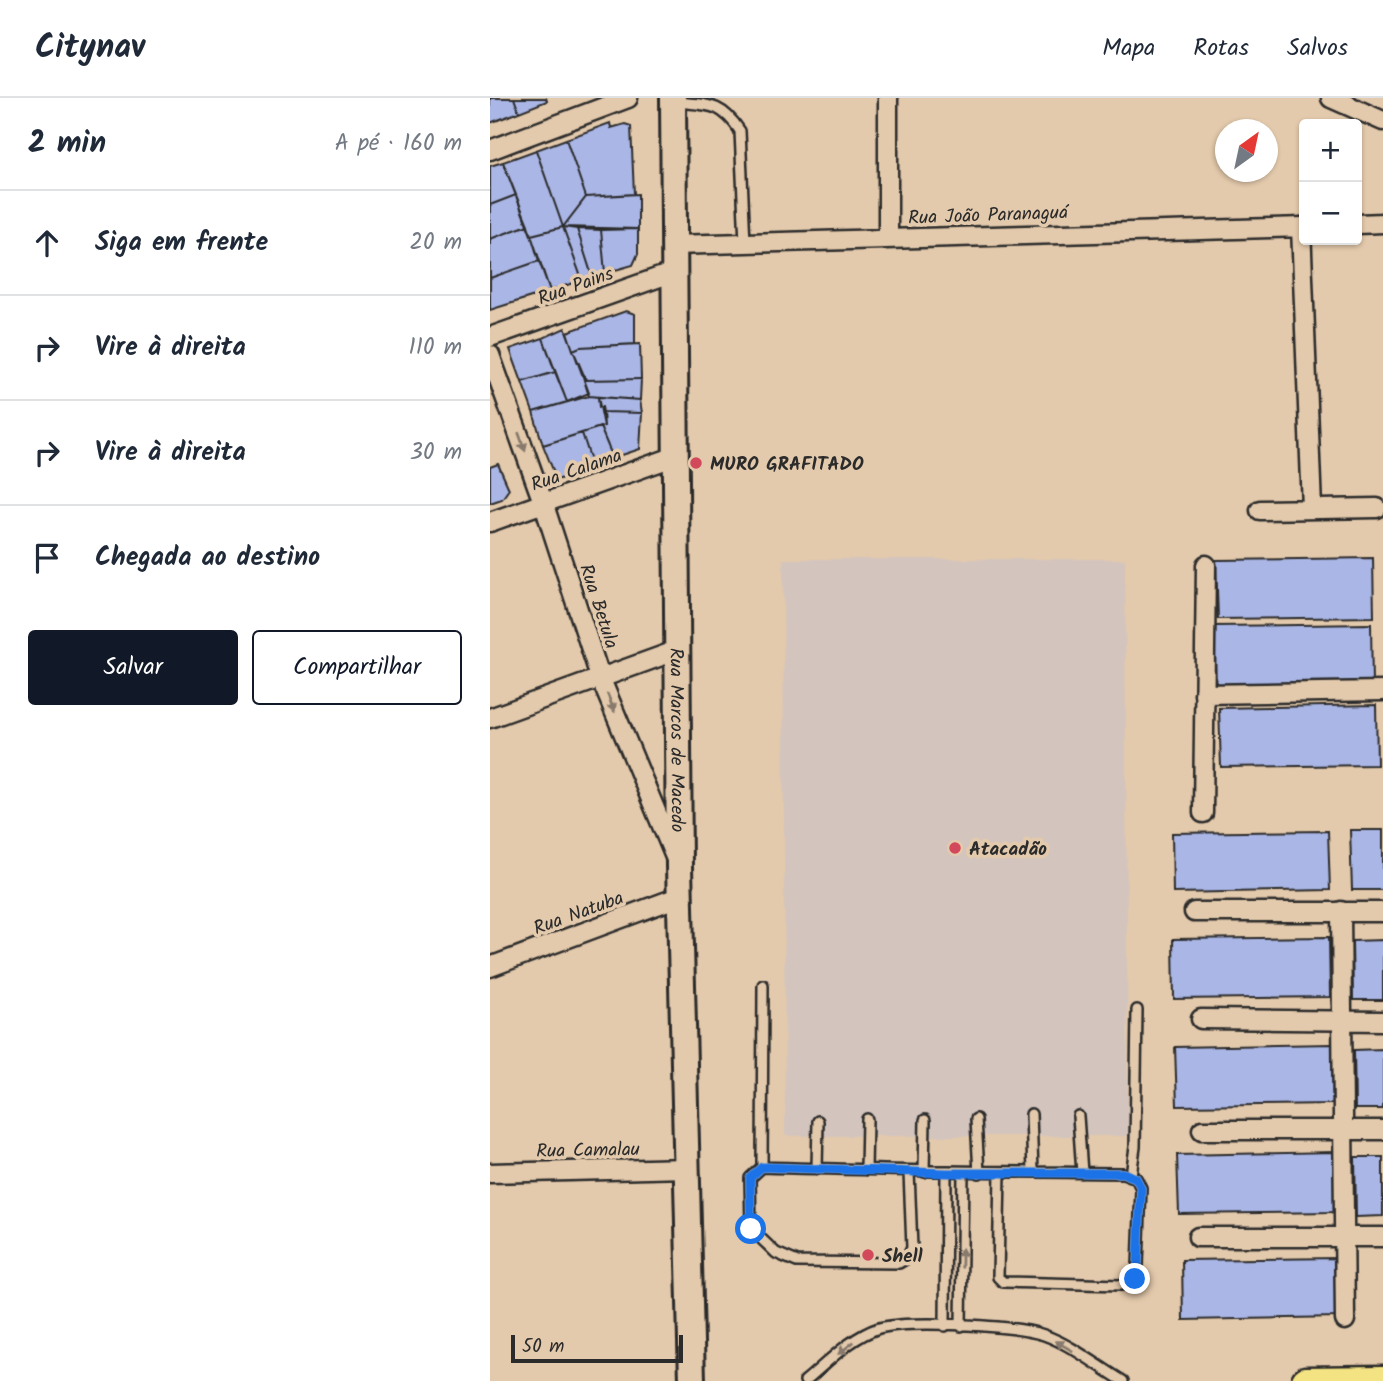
<!DOCTYPE html>
<html lang="pt">
<meta charset="utf-8">
<style>
body{margin:0;font-family:Kalam,sans-serif;background:#f6f6f7;color:#1f2937}
.controls{position:absolute;right:21px;top:21px;display:grid;overflow:hidden;border-radius:7px;box-shadow:0 2px 5px #0004}
.controls button{width:63px;height:63px;display:grid;place-items:center;padding:0;border:0;border-bottom:2px solid #e0e1e3;background:#fff;color:#1f2937;font:35px sans-serif}
.compass{position:absolute;left:725px;top:21px;width:63px;height:63px;border-radius:50%;background:#fff;box-shadow:0 2px 5px #0004;rotate:33deg}
.scale{position:absolute;left:21px;bottom:18px;width:172px;box-sizing:border-box;padding-left:7px;border:4px solid #2b2b2b;border-top:0;font-size:19px;line-height:24px;white-space:nowrap;color:#2b2b2b;-webkit-text-stroke:5px #e4caac;paint-order:stroke}
.stop{position:absolute;width:21px;height:21px;margin:-16px;border:5px solid #1a73e8;border-radius:50%;background:#fff}
.stop.end{background:#1a73e8;border-color:#fff;box-shadow:0 2px 7px #0008}
.list{margin:0;padding:0;list-style:none}
h2{display:flex;justify-content:space-between;align-items:center;height:91px;margin:0;padding:0 28px;font-size:30px}
h2 small{font-size:23px;font-weight:400;color:#747a83}
.list li{display:grid;grid-template-columns:46px 1fr auto;gap:21px;align-items:center;box-sizing:border-box;height:105px;padding:0 28px;border-top:2px solid #e0e1e3}
.list b{display:block;font-size:26px;white-space:nowrap}
.list em{font-size:23px;font-style:normal;color:#747a83}
.actions{display:flex;gap:14px;padding:21px 28px}
.actions a{flex:1;padding:16px 0;border:2px solid #111827;border-radius:7px;text-align:center;font-size:24px;color:#111827}
.actions .main{background:#111827;color:#fff}
.icon{flex:none;width:38px;height:38px;fill:none;stroke:currentColor;stroke-width:2;stroke-linecap:round;stroke-linejoin:round}
.map{position:relative;flex:none;width:893px;height:1283px;overflow:hidden}
header{display:flex;align-items:center;gap:42px;box-sizing:border-box;height:98px;padding:0 35px;background:#fff;border-bottom:2px solid #e0e1e3}
header strong{font-size:33px}
nav{display:flex;gap:38px;margin-inline-start:auto;font-size:24px}
main{display:flex}
aside{flex:1;background:#fff}
.map>svg:first-child{display:block}
.built{fill:#d3c4bd}
.building{fill:#aab6e6;stroke:#2b2b2b;stroke-width:2}
.lines{fill:none;stroke-linecap:round;stroke-linejoin:round}
.lane-casing{stroke:#2b2b2b;stroke-width:14}
.street-casing{stroke:#2b2b2b;stroke-width:23}
.secondary-casing{stroke:#2b2b2b;stroke-width:30}
.primary-casing{stroke:#2b2b2b;stroke-width:33}
.lane{stroke:#e4caac;stroke-width:9}
.street{stroke:#e4caac;stroke-width:18}
.secondary{stroke:#e4caac;stroke-width:24}
.primary{stroke:#f4e382;stroke-width:28}
.oneway{fill:#887a6c}
.route{stroke:#1a73e8;stroke-width:9}
.poi-dot{fill:#d1495b;stroke:#e4caac;stroke-width:2.5}
.labels{text-anchor:middle;stroke-width:7;stroke-linejoin:round;paint-order:stroke}
.street-label{font-size:19px;fill:#2b2b2b;stroke:#e4caac}
.poi-label{font-size:19px;font-weight:bold;fill:#2b2b2b;stroke:#e4caac;text-anchor:start}
</style>
<header>
<strong>Citynav</strong>
<nav><a>Mapa</a><a>Rotas</a><a>Salvos</a></nav>
</header>
<main>
<aside>
<h2>2 min<small>A pé · 160 m</small></h2>
<ul class="list">
<li><svg class="icon" aria-label="ahead" viewBox="0 0 24 24"><path d="M12 20V5M6 11l6-6 6 6"/></svg><div><b>Siga em frente</b></div><em>20 m</em></li>
<li><svg class="icon" aria-label="right" viewBox="0 0 24 24"><path d="M7 20v-9h11M14 6l5 5-5 5"/></svg><div><b>Vire à direita</b></div><em>110 m</em></li>
<li><svg class="icon" aria-label="right" viewBox="0 0 24 24"><path d="M7 20v-9h11M14 6l5 5-5 5"/></svg><div><b>Vire à direita</b></div><em>30 m</em></li>
<li><svg class="icon" aria-label="arrive" viewBox="0 0 24 24"><path d="M6 21V4h12l-3 4 3 4H6"/></svg><div><b>Chegada ao destino</b></div></li>
</ul>
<div class="actions"><a class="main">Salvar</a><a>Compartilhar</a></div>
</aside>
<div class="map">
<svg width="893" height="1283" viewBox="0 0 893 1283">
<rect width="100%" height="100%" fill="#e4caac"/>
<filter id="ink" filterUnits="userSpaceOnUse"><feTurbulence type="fractalNoise" baseFrequency=".0143" numOctaves="2"/><feDisplacementMap in="SourceGraphic" scale="14" xChannelSelector="R" yChannelSelector="G"/><feConvolveMatrix kernelMatrix="1 2 1 2 8 2 1 2 1" color-interpolation-filters="sRGB"/></filter>
<g filter="url(#ink)">
<path class="built" d="M293,461h342l3,577h-343z"/>
<path class="building" d="M0,0h24l5,14 -29,11z
M24,0h32l1,3 -28,11z
M120,25l1,5 14,-4 6,2 3,68 -48,3 -20,-58z
M76,41l20,58 -23,30 -27,-77z
M46,52l27,77 -32,8 -28,-73z
M13,64l13,33 -26,10v-39z
M148,96v35l-75,-2 23,-30z
M26,97l12,30 -38,14v-34z
M38,127l11,36 -49,17v-39z
M73,129l19,53 -32,11 -19,-56z
M73,129l14,2 15,47 -10,4z
M87,131l24,1 4,43 -13,3z
M148,131v25l-5,11 -28,8 -4,-43z
M49,163l11,30 -60,19v-32z
M136,213l9,3v30l-55,3 -7,3 -6,-18z
M75,230l24,65 -22,9 -24,-64z
M53,240l12,34 -33,10 -12,-33z
M150,246l1,35 -55,1 -13,-30 7,-3z
M65,274l12,30 -34,10 -11,-30z
M151,281l-1,21 -51,-4 -5,-16z
M99,298l9,1 6,29 -61,19 -10,-33z
M108,299l42,3 2,13 -39,-1 -1,-5h-3z
M113,314l39,1 -2,36 -27,9 -13,-31 4,-1z
M110,329l13,31 -20,9 -11,-34z
M92,335l11,34 -36,13 -14,-35z
M8,366l11,25 -7,10 -12,4v-36z
M883,460l1,59 -156,2 -2,-59z
M881,526l1,60 -156,2 -2,-60z
M886,607l1,60 -156,2 -2,-59z
M860,732h33v60h-31z
M838,733l2,59 -157,3 -1,-60z
M839,839l1,60 -156,2 -1,-60z
M893,842v60h-30l-1,-59z
M842,946l1,60 -156,2 -2,-59z
M893,951v60h-28l-1,-59z
M844,1054l1,60 -156,2 -2,-59z
M865,1059h28v59l-27,1z
M848,1160l1,59 -156,3 -1,-60z"/>
<g class="lines">
<defs>
<path id="lane" d="M186,4c32,3 45,0 64,29l5,112
M541,1016l2,58
M588,1018l4,57
M486,1021l3,54
M272,1069l1,-182
M327,1071l1,-48
M376,1072l1,-51
M419,1074l3,76 -5,10 -8,5 -102,-1 -21,-9 -25,-24 -1,-51 12,-11c120,4 241,5 361,6l13,5 5,10 -3,78 -3,13 -13,6 -119,-3 -5,-5 2,-105
M434,1074l1,-52
M641,1077l4,-28 2,-137
M455,1228l1,-153
M471,1228l2,-153
M315,1283c22,-18 46,-44 74,-53 30,-8 136,-3 165,7 28,10 54,31 79,46"/>
<path id="street" d="M841,0l52,23
M0,52l138,-52
M867,126l26,-1
M811,129l11,281
M398,140v-140
M183,147l631,-18
M0,239l184,-65
M0,257l53,147 57,175 75,180
M770,412l117,-2
M0,424l186,-66
M714,596l179,-3
M0,620l188,-68
M713,715l3,-248
M851,813l4,409
M704,814h189
M0,869l191,-71
M711,921l182,2
M712,1032h181
M0,1075l197,-5
M708,1139h185"/>
<g id="secondary">
<path id="s1" d="M183,0l6,769 13,514"/>
</g>
<path id="primary" d="M816,1283l77,-1"/>
</defs>
<use href="#lane" class="lane-casing"/>
<use href="#street" class="street-casing"/>
<use href="#secondary" class="secondary-casing"/>
<use href="#primary" class="primary-casing"/>
<use href="#lane" class="lane"/>
<use href="#street" class="street"/>
<use href="#secondary" class="secondary"/>
<use href="#primary" class="primary"/>
</g>
<defs><path id="oneway-solid" d="M-6-.8H1V-3.2L6.5 0L1 3.2V.8H-6Z" transform="scale(1.75)"/></defs>
<g class="oneway">
<use href="#oneway-solid" transform="translate(32 344) rotate(70)"/>
<use href="#oneway-solid" transform="translate(121 605) rotate(68)"/>
<use href="#oneway-solid" transform="translate(472 1160) rotate(-89)"/>
<use href="#oneway-solid" transform="translate(574 1248) rotate(-150)"/>
<use href="#oneway-solid" transform="translate(356 1250) rotate(142)"/>
</g>
</g>
<g class="lines" filter="url(#ink)">
<path class="route" d="M261,1131l-1,-51 12,-11 184,6h177l13,5 5,10 -3,78 -3,13"/>
</g>
<g class="poi-dot">
<circle cx="206" cy="365" r="7"/>
<circle cx="465" cy="750" r="7"/>
<circle cx="378" cy="1157" r="7"/>
</g>
<g class="labels">
<g class="street-label">
<text transform="translate(498 116) rotate(-2)" y="7">Rua João Paranaguá</text>
<text transform="translate(85 187) rotate(-20)" y="7">Rua Pains</text>
<text transform="translate(86 371) rotate(-19)" y="7">Rua Calama</text>
<text transform="translate(110 508) rotate(72)" y="7">Rua Betula</text>
<text dy="7" stroke="none"><textPath href="#s1" startOffset="642">Rua Marcos de Macedo</textPath></text>
<text transform="translate(88 814) rotate(-20)" y="7">Rua Natuba</text>
<text transform="translate(98 1051) rotate(-1)" y="7">Rua Camalau</text>
</g>
<g class="poi-label">
<text x="220" y="372">MURO GRAFITADO</text>
<text x="479" y="757">Atacadão</text>
<text x="392" y="1164">Shell</text>
</g>
</g>
</svg>
<div class="controls">
<button>+</button>
<button>−</button>
</div>
<svg class="compass" viewBox="-18 -18 36 36"><path d="M0-13l5 13h-10z" fill="#e53935"/><path d="M0 13l5-13h-10z" fill="#747a83"/></svg>
<div class="scale">50 m</div>
<div class="stop" style="left:261px;top:1131px"></div>
<div class="stop end" style="left:645px;top:1181px"></div>
</div>
</main>
